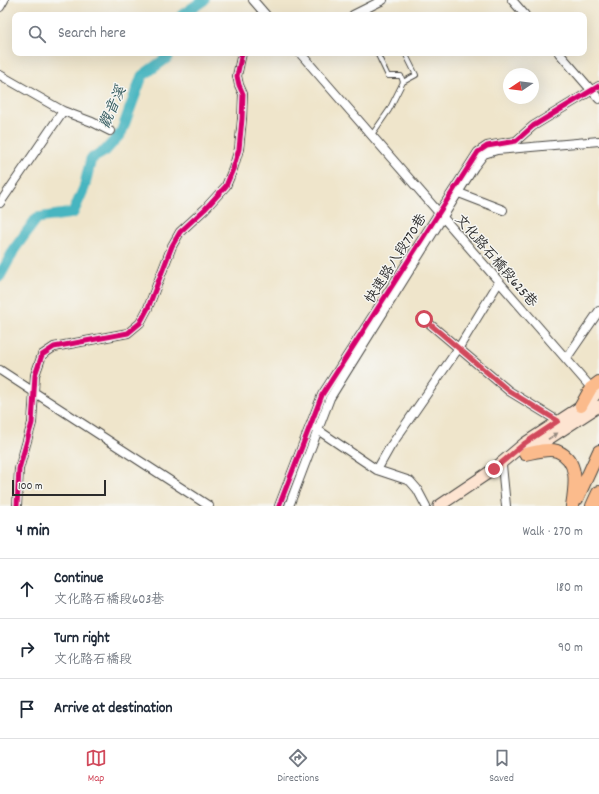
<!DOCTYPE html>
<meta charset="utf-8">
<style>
body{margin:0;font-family:Dekko,"LXGW WenKai TC",sans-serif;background:#f6f6f7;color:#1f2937}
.compass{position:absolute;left:503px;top:68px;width:36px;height:36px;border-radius:50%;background:#fff;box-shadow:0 4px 16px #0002;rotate:257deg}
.scale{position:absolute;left:12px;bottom:10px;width:94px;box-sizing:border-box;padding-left:4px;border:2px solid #2b2b2b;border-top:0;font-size:11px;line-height:14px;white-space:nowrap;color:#2b2b2b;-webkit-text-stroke:3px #f6f6f2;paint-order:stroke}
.stop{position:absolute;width:12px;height:12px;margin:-9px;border:3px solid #d1495b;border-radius:50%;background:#fff}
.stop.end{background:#d1495b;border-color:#fff;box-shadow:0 1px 4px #0008}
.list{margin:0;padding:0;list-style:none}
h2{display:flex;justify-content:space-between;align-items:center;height:52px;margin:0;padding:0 16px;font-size:17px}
h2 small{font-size:13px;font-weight:400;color:#747a83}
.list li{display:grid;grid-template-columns:26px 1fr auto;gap:12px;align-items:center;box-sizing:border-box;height:60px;padding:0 16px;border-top:1px solid #e0e1e3}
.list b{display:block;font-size:15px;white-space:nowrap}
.list p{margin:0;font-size:13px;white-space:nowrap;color:#747a83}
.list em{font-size:13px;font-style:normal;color:#747a83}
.icon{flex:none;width:22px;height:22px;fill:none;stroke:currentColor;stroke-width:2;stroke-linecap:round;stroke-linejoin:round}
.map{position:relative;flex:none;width:599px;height:506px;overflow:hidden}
.search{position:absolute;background:#fff;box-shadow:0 4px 16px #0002;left:12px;right:12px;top:12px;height:44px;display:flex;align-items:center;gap:10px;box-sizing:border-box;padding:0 14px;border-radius:8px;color:#747a83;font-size:15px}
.sheet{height:232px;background:#fff}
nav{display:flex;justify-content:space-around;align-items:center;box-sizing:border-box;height:56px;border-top:1px solid #e0e1e3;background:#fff;font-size:11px;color:#747a83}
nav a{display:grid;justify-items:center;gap:2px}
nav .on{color:#d1495b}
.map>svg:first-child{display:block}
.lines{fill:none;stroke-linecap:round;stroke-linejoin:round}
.river{stroke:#46b5c0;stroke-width:11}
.lane-casing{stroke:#484743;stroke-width:6}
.street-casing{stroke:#484743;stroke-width:10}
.secondary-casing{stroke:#484743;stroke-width:13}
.primary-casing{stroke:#484743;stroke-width:14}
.highway-casing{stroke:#484743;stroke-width:16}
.lane{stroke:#fff;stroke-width:4}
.street{stroke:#fff;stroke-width:8}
.secondary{stroke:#fde4d1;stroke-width:11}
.primary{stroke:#fbbb8c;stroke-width:12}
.highway{stroke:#fbbb8c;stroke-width:14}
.cycleway-casing{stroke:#f6f6f2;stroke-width:8}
.cycleway{stroke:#d6006c;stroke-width:5}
.oneway{fill:#94887e}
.route{stroke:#d1495b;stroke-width:5}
.labels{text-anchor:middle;stroke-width:3;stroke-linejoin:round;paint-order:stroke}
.street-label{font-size:14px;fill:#2b2b2b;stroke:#f6f6f2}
.water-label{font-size:15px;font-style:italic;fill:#345b5f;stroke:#f6f6f2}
</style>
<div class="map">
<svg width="599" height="506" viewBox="0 0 599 506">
<rect width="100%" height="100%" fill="#f6f6f2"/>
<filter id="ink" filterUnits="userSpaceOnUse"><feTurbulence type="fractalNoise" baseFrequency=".025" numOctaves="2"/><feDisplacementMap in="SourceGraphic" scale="8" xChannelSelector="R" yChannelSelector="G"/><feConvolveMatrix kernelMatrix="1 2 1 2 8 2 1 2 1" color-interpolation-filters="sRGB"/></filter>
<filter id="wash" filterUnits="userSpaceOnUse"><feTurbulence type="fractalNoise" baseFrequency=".012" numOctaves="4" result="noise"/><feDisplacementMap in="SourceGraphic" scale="16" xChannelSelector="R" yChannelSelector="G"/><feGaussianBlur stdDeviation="0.9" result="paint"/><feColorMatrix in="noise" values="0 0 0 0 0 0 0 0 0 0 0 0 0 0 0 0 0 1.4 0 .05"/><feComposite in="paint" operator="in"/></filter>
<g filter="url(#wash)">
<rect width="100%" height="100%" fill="#efe5cb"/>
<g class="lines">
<path class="river" d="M182,15l22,-15
M0,276l15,-28 22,-30 36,-5 11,-25 7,-29 14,-8 16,-18 21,-57 26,-19v-4"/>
</g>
</g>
<g filter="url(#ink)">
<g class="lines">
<defs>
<path id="lane" d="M377,53l11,23h13l2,6
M371,136l18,-26 14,-28 13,-7 -11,-22"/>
<path id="street" d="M253,0l13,15
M512,0l13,15
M0,7l4,-7
M353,15l30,-15
M300,53l294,338
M559,53l40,46
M0,75l63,36 29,11 18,9
M459,193l44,17
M0,203l63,-92
M424,319l85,72 49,30
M566,359l33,-48
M0,370l209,136
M315,428l62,42 33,11 7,8 9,17
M502,465l4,41
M377,470l13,-23 68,-98 41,-67
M17,506l2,-37 13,-46 3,-48 7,-20 12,-8 74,-14 12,-10 8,-15 24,-62 8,-14 25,-23 21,-23 7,-17 6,-20 3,-30 1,-25 -4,-9 -2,-9 5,-23
M279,506l43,-111 156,-243 9,-6 29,-5 17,-15 66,-40
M289,506l41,-108 144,-231 10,-13 13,-4 102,-9"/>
<path id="secondary" d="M527,453l72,-47
M439,506l55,-37 31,-26 63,-41 11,-11"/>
<path id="primary" d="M581,406l10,-18 8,-6
M525,454c10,-2 23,-6 32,-3 23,9 18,36 15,55
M577,499l22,-48"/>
<path id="highway" d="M593,506l6,-13"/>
</defs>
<use href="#lane" class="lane-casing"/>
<use href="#street" class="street-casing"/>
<use href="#secondary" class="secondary-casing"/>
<use href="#primary" class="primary-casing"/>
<use href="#highway" class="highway-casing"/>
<use href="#lane" class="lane"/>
<use href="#street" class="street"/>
<use href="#secondary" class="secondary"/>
<use href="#primary" class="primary"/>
<use href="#highway" class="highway"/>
<defs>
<path id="cycleway" d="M17,506l2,-37 13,-46 3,-48 7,-20 12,-8 74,-14 12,-10 8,-15 24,-62 8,-14 25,-23 21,-23 7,-17 6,-20 3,-30 1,-25 -4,-9 -2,-9 5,-23
M279,506l43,-111 156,-243 9,-6 29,-5 17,-15 66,-40"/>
</defs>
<use href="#cycleway" class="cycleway-casing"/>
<use href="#cycleway" class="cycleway"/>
</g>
<defs><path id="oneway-solid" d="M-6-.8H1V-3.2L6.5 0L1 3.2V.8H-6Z"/></defs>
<use class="oneway" href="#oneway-solid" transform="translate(553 436) rotate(-33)"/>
</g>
<g class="lines" filter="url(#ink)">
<path class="route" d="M424,319l85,72 49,30 -33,22 -31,26"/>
</g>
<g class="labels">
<g class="street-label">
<text transform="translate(395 258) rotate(-58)" y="5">快速路八段770巷</text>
<text transform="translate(497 260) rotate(49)" y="5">文化路石橋段625巷</text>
</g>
<g class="water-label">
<text transform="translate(112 107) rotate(-66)" y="5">觀音溪</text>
</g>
</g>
</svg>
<svg class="compass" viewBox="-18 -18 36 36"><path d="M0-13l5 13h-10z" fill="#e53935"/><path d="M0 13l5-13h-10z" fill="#747a83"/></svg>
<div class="scale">100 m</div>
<div class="stop" style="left:424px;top:319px"></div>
<div class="stop end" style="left:494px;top:469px"></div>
<div class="search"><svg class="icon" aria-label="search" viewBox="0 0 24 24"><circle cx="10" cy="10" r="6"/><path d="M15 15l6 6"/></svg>Search here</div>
</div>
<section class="sheet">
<h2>4 min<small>Walk · 270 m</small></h2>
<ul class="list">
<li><svg class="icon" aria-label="ahead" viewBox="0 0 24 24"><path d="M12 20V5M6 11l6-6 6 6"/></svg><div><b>Continue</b><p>文化路石橋段603巷</p></div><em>180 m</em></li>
<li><svg class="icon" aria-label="right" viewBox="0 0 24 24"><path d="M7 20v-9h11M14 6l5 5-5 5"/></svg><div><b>Turn right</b><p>文化路石橋段</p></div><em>90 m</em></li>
<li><svg class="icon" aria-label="arrive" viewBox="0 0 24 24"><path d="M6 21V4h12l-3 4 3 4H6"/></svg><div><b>Arrive at destination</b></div></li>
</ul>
</section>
<nav>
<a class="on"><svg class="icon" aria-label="map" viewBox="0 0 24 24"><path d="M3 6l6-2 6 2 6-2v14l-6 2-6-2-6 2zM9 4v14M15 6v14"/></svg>Map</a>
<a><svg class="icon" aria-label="directions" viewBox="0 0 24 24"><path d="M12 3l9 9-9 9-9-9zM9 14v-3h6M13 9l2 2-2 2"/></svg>Directions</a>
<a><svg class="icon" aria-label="saved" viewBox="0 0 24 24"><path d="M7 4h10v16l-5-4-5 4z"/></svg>Saved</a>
</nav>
